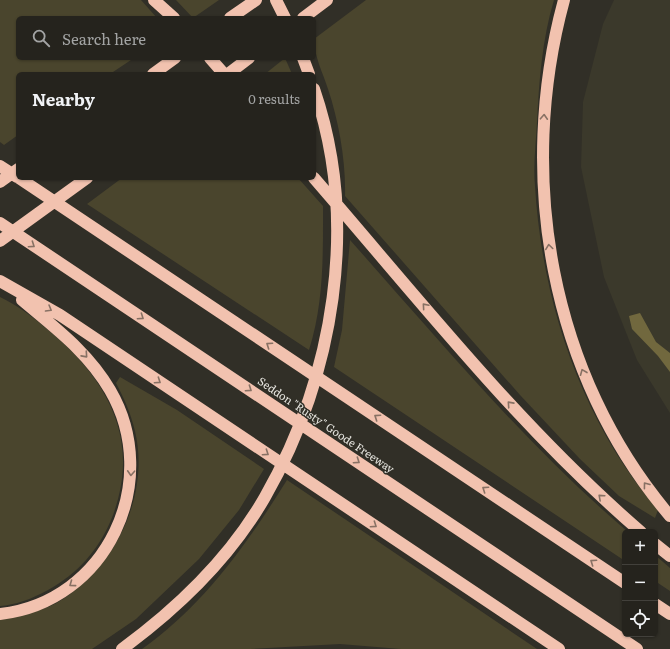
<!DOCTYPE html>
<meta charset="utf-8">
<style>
body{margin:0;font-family:Literata,serif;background:#2d2b26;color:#f1f3f6}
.controls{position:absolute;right:12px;bottom:12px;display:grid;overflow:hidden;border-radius:6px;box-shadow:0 1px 3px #0004}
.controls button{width:36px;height:36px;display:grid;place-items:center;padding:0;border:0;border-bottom:1px solid #42403b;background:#25231d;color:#f1f3f6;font:20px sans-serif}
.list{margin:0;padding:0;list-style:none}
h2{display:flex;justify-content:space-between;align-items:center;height:52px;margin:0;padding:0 16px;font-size:17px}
h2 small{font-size:13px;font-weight:400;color:#a3a4a4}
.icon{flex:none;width:22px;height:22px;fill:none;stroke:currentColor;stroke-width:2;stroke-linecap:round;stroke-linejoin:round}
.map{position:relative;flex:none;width:670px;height:649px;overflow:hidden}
.search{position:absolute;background:#25231d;box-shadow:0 1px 3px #0004;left:16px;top:16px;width:300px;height:44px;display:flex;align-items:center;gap:10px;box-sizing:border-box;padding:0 14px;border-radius:6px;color:#a3a4a4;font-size:15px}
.panel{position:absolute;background:#25231d;box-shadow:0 1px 3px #0004;left:16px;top:72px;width:300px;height:108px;border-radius:6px}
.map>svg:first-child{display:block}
.built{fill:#3b392b}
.green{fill:#4a452d}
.forest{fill:#71683e}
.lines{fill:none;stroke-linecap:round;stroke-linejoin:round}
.highway{stroke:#f2c2af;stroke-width:12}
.oneway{stroke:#887164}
.labels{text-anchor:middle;stroke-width:3;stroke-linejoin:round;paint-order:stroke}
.street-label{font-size:11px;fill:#e6e5df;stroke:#312f27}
</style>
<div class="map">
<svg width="670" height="649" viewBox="0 0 670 649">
<rect width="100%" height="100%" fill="#312f27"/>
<path class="built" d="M614,0h56v413l-33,-53 -33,-83 -23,-110 2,-65 20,-78z"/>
<path class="green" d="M0,0h141l16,18h-139v40h116l-24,16h-92v61l-14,10 -4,-3z
M176,0h43l-26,18z
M366,0h188c-12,39 -15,82 -17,122 -1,21 -4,43 -2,64 7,116 46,235 123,324l-3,8 -36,-22 -39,-37 -60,-64 -175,-199c1,-34 -6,-74 -17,-107 -5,-16 -14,-33 -14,-50z
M285,58l7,16h-27z
M122,178h176l25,28c0,49 1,97 -14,144l-222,-146z
M350,240c89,100 176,205 278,292h-3v29l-291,-194 8,-37z
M0,297c17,8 33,20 47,32 53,43 90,100 71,170 -6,23 -16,43 -32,61 -19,22 -56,44 -86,46z
M120,377l57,33 87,59 -25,41 -40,49 -63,60 -44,30h-92v-29c21,-5 45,-9 63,-21 54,-35 87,-105 72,-168 -4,-17 -11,-33 -19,-48z
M287,480l250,169h-136l-61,-5 -90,5h-108c62,-44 105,-105 145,-169z
M655,555l15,13v23l-15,-10z"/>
<path class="forest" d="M640,313l16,29 14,11v19l-12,-16 -26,-27 -3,-13z"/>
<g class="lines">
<path class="highway" d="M154,0l20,18
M276,0l9,18
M564,0c-48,176 -14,375 106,516
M230,18l26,-18
M303,18l24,-18
M210,58l14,16
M303,58l6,16
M153,74l22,-16
M228,74l21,-16
M0,166l17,11
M19,178l606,405
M314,178c105,121 205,249 327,354
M0,182l18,-13
M0,223l637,426
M0,241l87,-63
M0,281l60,34 499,334
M655,544l15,12
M655,604l15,10
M0,614c107,-12 163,-133 110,-224 -22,-38 -55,-62 -88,-90
M122,649c56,-41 108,-91 143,-152 69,-121 95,-274 49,-408"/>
</g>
<defs><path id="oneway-chevron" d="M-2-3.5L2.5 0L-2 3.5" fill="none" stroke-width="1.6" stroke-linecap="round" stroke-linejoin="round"/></defs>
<g class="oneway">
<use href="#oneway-chevron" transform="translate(544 117) rotate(-87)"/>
<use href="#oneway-chevron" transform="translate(32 245) rotate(34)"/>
<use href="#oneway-chevron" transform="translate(549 247) rotate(-98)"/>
<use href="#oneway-chevron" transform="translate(425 306) rotate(-131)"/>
<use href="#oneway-chevron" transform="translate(49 309) rotate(30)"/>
<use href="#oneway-chevron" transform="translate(141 317) rotate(34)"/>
<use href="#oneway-chevron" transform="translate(269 345) rotate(-146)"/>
<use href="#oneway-chevron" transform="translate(85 355) rotate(48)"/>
<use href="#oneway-chevron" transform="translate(583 372) rotate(-112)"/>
<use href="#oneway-chevron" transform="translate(158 381) rotate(34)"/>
<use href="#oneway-chevron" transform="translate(249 389) rotate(34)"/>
<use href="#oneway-chevron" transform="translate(510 404) rotate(-132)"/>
<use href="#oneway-chevron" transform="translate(377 417) rotate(-146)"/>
<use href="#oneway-chevron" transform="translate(266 453) rotate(34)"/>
<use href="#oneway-chevron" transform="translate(357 461) rotate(34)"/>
<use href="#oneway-chevron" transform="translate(131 473) rotate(93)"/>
<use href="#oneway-chevron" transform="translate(646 485) rotate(-127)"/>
<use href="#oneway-chevron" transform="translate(485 489) rotate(-146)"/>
<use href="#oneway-chevron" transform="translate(601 497) rotate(-138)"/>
<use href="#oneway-chevron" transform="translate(374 525) rotate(34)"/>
<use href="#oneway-chevron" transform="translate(593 562) rotate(-146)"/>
<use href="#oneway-chevron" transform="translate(72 584) rotate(144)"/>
</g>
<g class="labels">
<g class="street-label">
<text transform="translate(326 425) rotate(34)" y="4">Seddon "Rusty" Goode Freeway</text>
</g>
</g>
</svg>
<div class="controls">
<button>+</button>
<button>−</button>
<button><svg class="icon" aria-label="locate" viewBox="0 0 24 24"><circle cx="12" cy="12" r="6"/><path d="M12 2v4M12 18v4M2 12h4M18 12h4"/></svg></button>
</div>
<div class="search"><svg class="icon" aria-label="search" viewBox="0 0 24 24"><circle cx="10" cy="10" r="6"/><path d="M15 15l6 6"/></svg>Search here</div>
<section class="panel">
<h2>Nearby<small>0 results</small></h2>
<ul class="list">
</ul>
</section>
</div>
